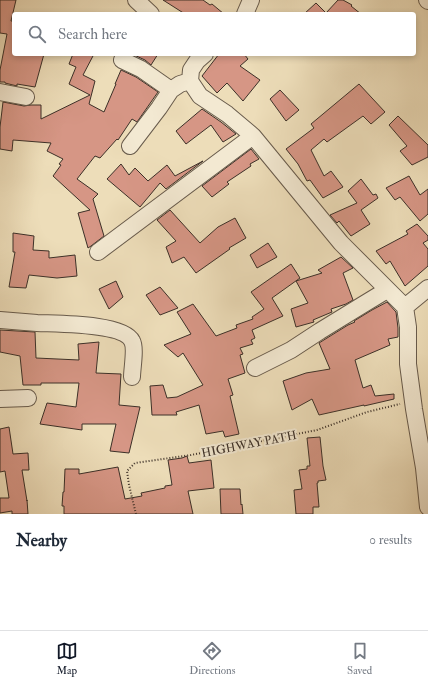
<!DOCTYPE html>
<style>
body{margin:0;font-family:"IM FELL Double Pica",serif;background:#f2f2f3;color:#1f2937}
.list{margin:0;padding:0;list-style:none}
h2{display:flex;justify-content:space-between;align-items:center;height:52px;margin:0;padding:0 16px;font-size:17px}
h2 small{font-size:13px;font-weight:400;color:#747a83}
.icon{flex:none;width:22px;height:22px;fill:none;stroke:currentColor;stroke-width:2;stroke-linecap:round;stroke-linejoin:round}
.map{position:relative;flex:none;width:428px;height:514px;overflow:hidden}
.search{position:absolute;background:#fff;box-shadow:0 2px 6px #0003;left:12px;right:12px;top:12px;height:44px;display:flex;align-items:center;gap:10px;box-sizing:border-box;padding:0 14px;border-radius:4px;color:#747a83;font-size:15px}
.sheet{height:116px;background:#fff}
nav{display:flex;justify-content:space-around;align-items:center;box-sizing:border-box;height:56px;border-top:1px solid #e0e1e3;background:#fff;font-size:11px;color:#747a83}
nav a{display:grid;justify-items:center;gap:2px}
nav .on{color:#111827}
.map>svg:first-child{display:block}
.building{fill:#d69685;stroke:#3c3028}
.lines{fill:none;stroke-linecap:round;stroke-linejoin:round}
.minor-casing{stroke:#685b4c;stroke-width:18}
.path{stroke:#3c3028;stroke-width:2;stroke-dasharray:1 2;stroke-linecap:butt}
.minor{stroke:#f3e9d2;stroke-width:16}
.labels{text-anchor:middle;stroke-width:4;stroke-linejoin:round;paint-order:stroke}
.street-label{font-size:12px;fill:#3c3028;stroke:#f3e9d2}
</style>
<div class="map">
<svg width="428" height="514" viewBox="0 0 428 514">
<rect width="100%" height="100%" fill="#edddb9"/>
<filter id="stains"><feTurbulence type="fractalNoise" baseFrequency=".005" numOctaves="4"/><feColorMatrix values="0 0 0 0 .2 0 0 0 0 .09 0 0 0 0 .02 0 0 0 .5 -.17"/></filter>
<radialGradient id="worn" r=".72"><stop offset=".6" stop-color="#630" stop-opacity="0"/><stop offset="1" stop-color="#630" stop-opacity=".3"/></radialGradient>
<path class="building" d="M0,0h16l-5,21h3v33h30l-9,33 -18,-3v2l-12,-3v-1h-5v-12l7,-36 -7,-1z
M163,0h40l7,5 2,-1 12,10h-39z
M338,0h5l9,5 -1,1 10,8h-57l12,-11 10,10z
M73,54h21l-11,21 12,6 -6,23 15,8 12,-28h-1l6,-14 15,7 22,15 -21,30 -5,-3 -14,21 -1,-1 -17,19 -5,-2 -18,23 21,15 -5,5 11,37 -13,10 -3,2 -10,-35 12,-3 -37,-34 8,-11 -2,-1 4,-5 -16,-8 4,-8 -38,-3 -1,11 -12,-2v-22l3,-25 21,4 7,-1h10v14l49,-24 -21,-11 7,-17 -7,-3z
M132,54h26l-7,11 -6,-5z
M219,54h25l4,5 -8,7 20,14 -17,21 -16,-18 -10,10 -15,-17z
M359,84l26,28 -14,12 -8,-8 -36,26 -3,-3 -13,11 13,26 7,-5 12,16 -20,11 -13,-18 -3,1 -9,-17 -12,-15 28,-21 -3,-4z
M280,90l19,20 -13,11 -16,-22z
M202,109l19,13 15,12 -13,8 -12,-17 -25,19 -10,-13z
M398,116l30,29v12l-16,8 -12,-14 7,-5 -18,-21z
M251,149l8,10 -9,5 1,2 -24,16 2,2 -17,13 -10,-11z
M203,161l-37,28 -6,-6 -20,24 -33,-28 14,-15 8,11 6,-7 13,13 19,-16 8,11z
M409,176l11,19 8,-6v25l-8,7 -20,-24 -5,3 -9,-12z
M361,179l12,16 3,-1 2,4 -17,12 9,14 -19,12 -12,-15 -2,2 -7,-8 27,-12 -9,-12z
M170,210l30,33 18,-16 17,-9 11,20 -17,10 1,1 -34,24 -12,-16 -12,6 -6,-16 10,-6 -19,-21z
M417,224l11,12v4l-5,3 5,6v17l-23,20 -15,-25 -4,3 -10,-13 32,-17 -2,-3z
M13,233l21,3 -1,14 16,1v7l26,-3 2,21 -20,2 -28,-3 -3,13 -17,-1 6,-35h-2z
M268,243l9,14 -20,11 -7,-13z
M341,257l12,11 -10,5 10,27 -7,4 -15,5 1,3 -19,8 1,2 -18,5 -5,-18 17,-6 -12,-22 26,-8 -4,-3z
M291,264l9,14 -28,20 11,18 -31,14 3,8 -4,2 2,4 -13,4 3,6 -3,1 5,18 -17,6 5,16 -3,1 9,38 -14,3 -2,-6 -17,3 -7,-29 -23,7 1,3h-25l-2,-29 13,-1 4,13 10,-1 26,-12 -20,-32 -5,4 -14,-12 27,-11 -14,-22 16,-8 23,32 21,-8 -1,-3 17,-6 -1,-2 12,-8 -13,-17z
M116,281l7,16 -14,12 -10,-20z
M160,287l18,21 -18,7 -14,-20z
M387,302l9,10 2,16v9l-10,2 2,6 -35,15 8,28 8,-3 4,11 19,-2v5l-30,7v-1l-45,10 -7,-16 -20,11 -9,-29 23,-8 24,-4 -11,-26 29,-18 7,-3 -1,-1 18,-11z
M0,330l35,2 1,26 43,2 -1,-16 21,-2 -3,31 25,1 -2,31 21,2 -11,46 -19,-2 6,-27h-34v6l-42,-6 7,-21 29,4 3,-24h-38v2h-18l-3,-29 -20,-4z
M9,427l4,27 15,-1 1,17h-7l5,31v-1l1,14h-16v-3l-12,2v-15h9l-4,-27 -5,1v-43z
M320,437l3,29 3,14 -8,1v2h-1l2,24h-6v7h-17l-2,-24 8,-1 -3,-19 8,-1v-3h3l-3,-28z
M187,456l2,7 22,-3 3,28 -26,3 5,23h-129v-8h-2l1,-14h1l1,-23h14v5l39,-7 7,32 17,-3 -1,-3 24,-5v-2l7,-1 -4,-25 14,-2z
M220,489h20l1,16 1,-1 1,10h-22z"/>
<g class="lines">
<defs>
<path id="minor" d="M136,0l15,14
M427,0l1,1
M245,14l6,-14
M205,54l-8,7 -6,9 -1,11 10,15 27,18 26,22 88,107 64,64 3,20v37l6,45 10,59 4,39
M122,60l19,9 30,21
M0,92l26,5
M130,146l29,-38 12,-18 9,-6 10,-3
M98,252l155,-116
M405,307l23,-19
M0,320c12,1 25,2 37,3 19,1 86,0 95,18 4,7 0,28 0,36
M255,368l36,-18 29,-19 44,-27 23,-14
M0,399l28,-1"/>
</defs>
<use href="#minor" class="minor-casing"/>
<path class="path" d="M136,514l-7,-29 -2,-14 8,-8 56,-8 126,-25 50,-18 33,-8"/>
<use href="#minor" class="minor"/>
</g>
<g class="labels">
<g class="street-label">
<text transform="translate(249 444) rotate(-11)" y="4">HIGHWAY PATH</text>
</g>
</g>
<rect width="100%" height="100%" filter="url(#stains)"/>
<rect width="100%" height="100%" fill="url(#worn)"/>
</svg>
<div class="search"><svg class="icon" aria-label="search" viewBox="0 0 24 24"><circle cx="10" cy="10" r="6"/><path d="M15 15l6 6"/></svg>Search here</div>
</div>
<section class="sheet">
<h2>Nearby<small>0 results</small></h2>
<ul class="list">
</ul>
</section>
<nav>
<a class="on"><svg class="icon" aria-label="map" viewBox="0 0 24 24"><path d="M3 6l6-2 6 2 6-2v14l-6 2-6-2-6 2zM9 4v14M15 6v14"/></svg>Map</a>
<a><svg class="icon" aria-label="directions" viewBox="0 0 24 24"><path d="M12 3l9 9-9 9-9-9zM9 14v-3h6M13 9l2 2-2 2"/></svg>Directions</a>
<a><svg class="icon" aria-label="saved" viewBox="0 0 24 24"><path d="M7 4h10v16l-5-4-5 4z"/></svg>Saved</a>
</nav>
